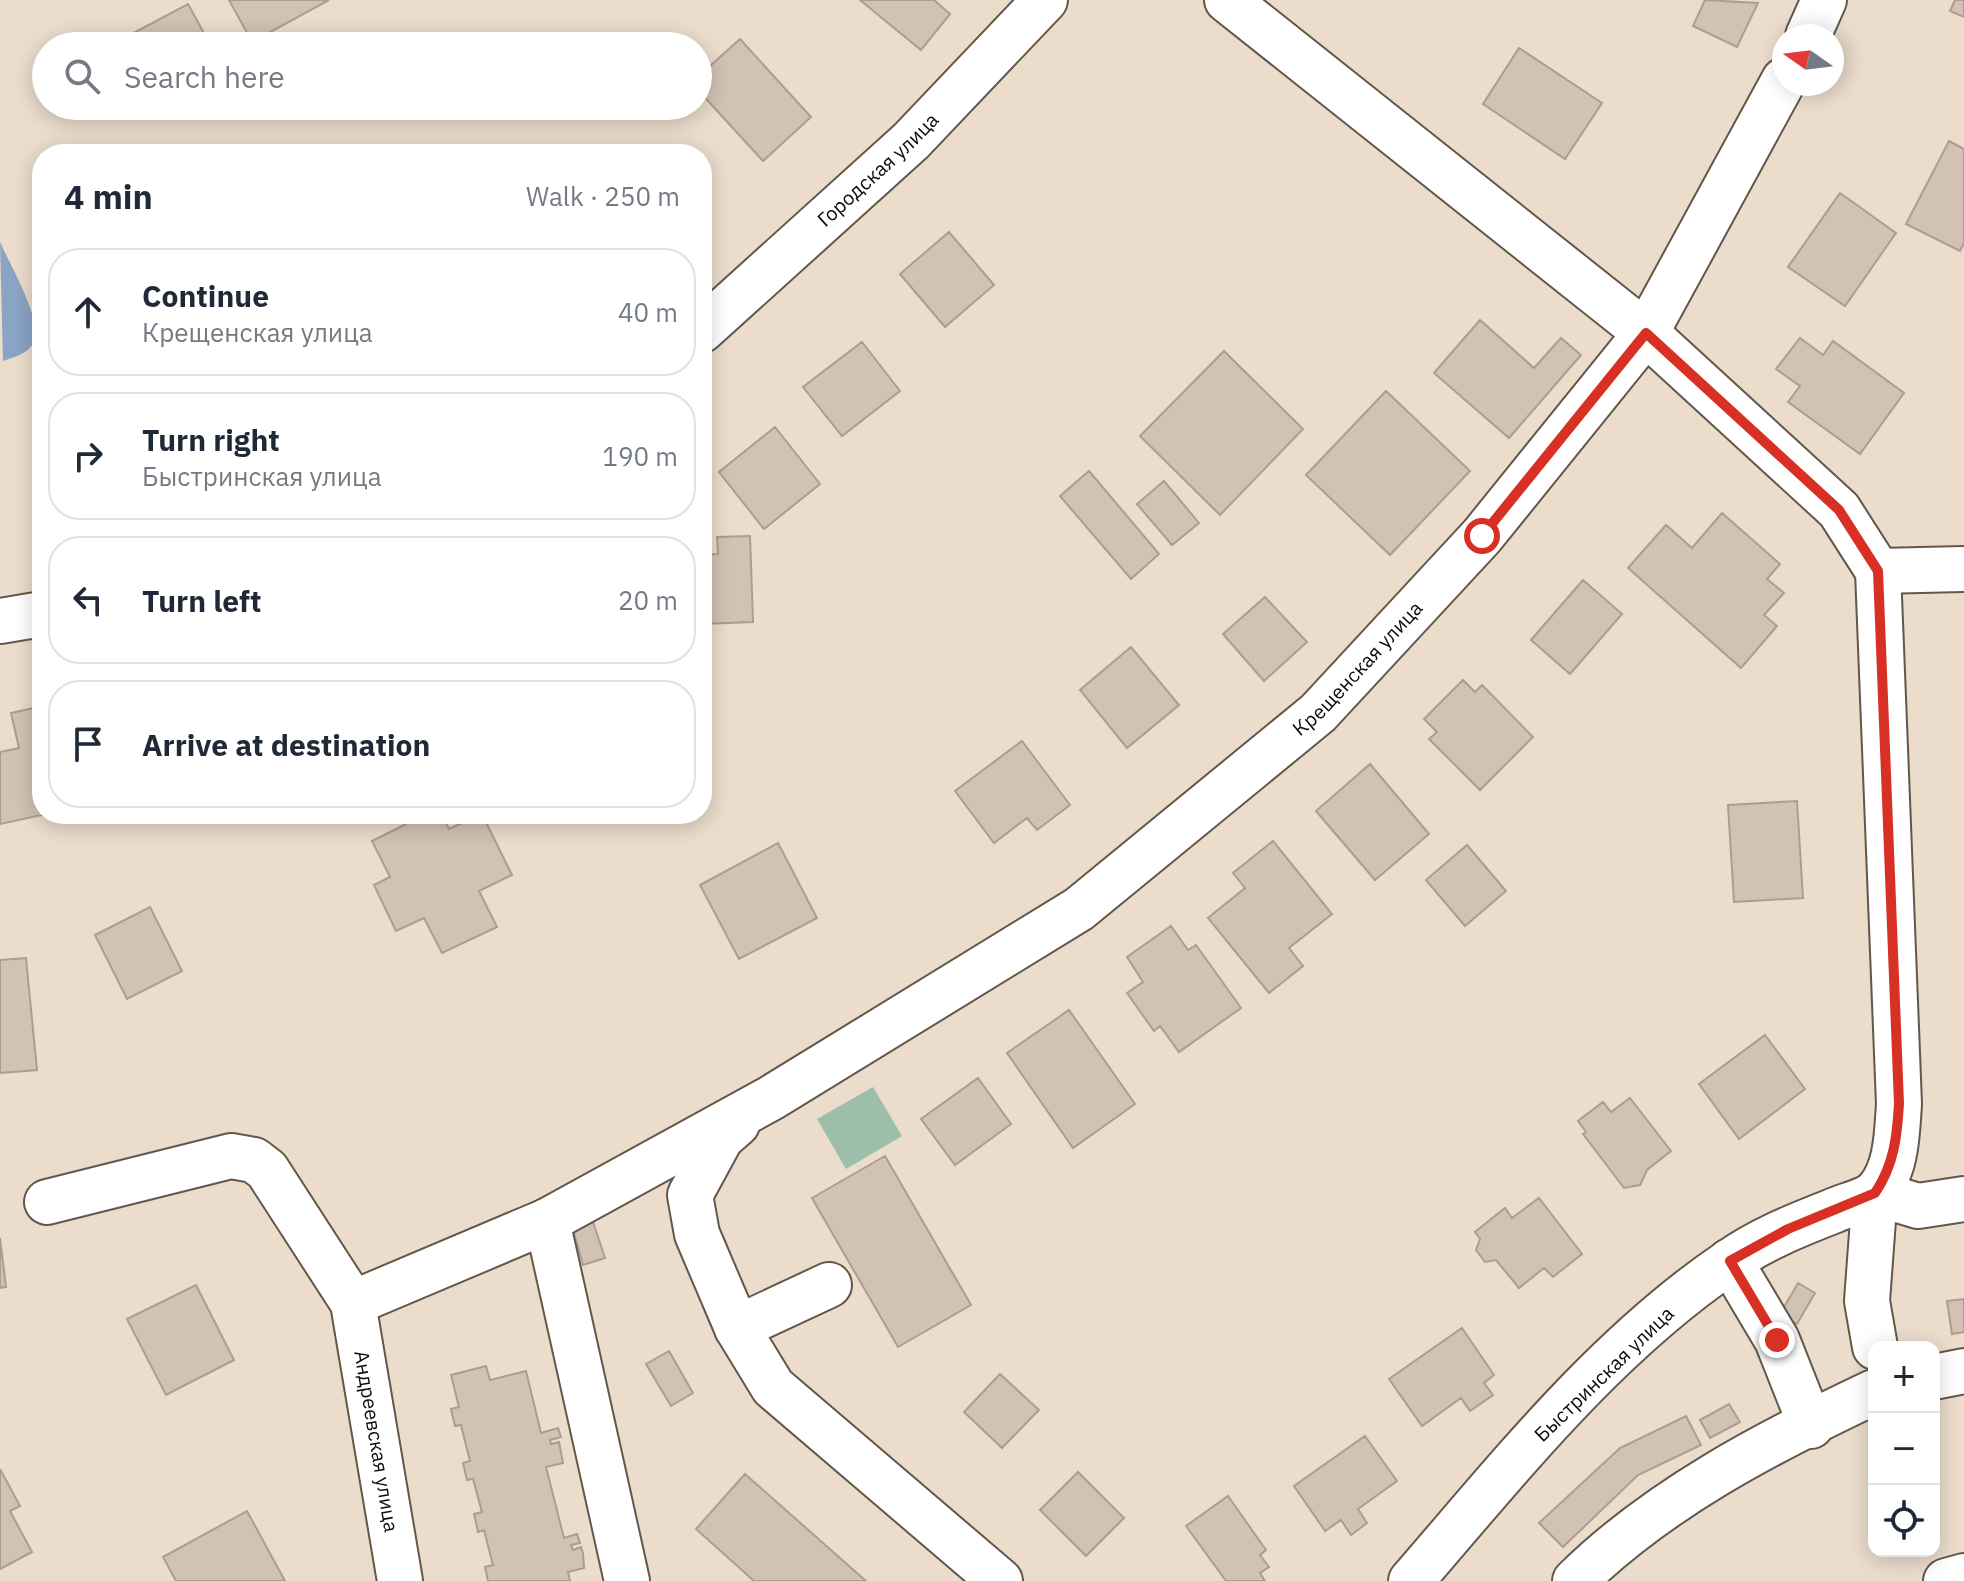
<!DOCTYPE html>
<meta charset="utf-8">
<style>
body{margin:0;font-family:"IBM Plex Sans",sans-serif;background:#f6f6f7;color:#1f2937}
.controls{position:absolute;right:24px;bottom:24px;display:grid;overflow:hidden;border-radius:16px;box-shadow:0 4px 20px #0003}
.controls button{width:72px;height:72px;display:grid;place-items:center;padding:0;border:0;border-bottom:2px solid #e0e1e3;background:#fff;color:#1f2937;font:40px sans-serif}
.compass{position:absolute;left:1772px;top:24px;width:72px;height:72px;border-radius:50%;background:#fff;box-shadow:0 4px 20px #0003;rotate:284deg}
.stop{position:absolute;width:24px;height:24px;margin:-18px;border:6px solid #d93025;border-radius:50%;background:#fff}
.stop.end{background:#d93025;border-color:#fff;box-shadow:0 2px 8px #0008}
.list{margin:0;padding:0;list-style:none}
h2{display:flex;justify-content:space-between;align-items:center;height:104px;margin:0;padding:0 32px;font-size:34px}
h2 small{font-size:26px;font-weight:400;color:#747a83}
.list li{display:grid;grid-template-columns:52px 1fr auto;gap:24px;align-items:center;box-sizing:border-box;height:128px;margin:0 16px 16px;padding:0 16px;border:2px solid #e0e1e3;border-radius:32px}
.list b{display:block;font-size:30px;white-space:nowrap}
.list p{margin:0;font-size:26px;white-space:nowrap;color:#747a83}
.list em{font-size:26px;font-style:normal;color:#747a83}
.icon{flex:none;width:44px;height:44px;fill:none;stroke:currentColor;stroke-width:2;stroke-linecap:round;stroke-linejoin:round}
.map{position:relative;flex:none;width:1964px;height:1581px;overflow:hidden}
.search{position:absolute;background:#fff;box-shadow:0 4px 20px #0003;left:32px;top:32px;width:680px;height:88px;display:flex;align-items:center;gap:20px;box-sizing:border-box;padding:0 28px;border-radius:44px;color:#747a83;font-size:30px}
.panel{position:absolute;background:#fff;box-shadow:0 4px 20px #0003;left:32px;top:144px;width:680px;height:680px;border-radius:32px}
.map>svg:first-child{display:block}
.green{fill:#9cbfa9}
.water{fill:#8aa4c5}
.building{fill:#d1c2b3;stroke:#ac9d8e;stroke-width:2}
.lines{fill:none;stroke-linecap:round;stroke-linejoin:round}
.minor-casing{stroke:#635749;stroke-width:48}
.minor{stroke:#fff;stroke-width:44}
.route{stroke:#d93025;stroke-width:10}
.labels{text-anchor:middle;stroke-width:6;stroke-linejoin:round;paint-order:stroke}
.street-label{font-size:20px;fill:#100b06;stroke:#fff}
</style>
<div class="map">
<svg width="1964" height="1581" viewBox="0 0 1964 1581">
<rect width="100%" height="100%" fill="#ebdccc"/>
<path class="green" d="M873,1087l29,49 -56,33 -29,-50z"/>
<path class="water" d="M0,242c10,23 43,78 34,100 -6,12 -20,15 -31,19z"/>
<path class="building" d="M229,0h100l-77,42z
M860,0h74l16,14 -29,36z
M1705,0l53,3 -21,44 -44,-21z
M1955,0h9v17l-14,-6z
M188,4l23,42h-80l-5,-9z
M740,39l71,78 -48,44 -65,-71v-13z
M1519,48l83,55 -37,56 -82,-55z
M163,106h22l-17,9z
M1949,141l15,8v94l-4,8 -54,-27z
M1840,193l56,40 -51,73 -57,-39z
M949,232l45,53 -49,42 -45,-53z
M1480,320l54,48 27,-30 20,17 -72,83 -75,-65z
M1800,338l23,17 10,-14 71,52 -44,61 -72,-52 12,-16 -24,-17z
M862,342l38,49 -58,45 -39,-49z
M1224,351l79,78 -83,86 -80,-79z
M1386,391l84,80 -80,84 -84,-80z
M775,427l45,57 -56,45 -45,-57z
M1089,471l70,83 -28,25 -71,-83z
M1164,481l35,42 -27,22 -35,-41z
M1722,513l58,51 -13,15 17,14 -20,22 13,11 -36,42 -113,-100 38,-43 26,23z
M750,536l3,86 -51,2v-69l16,-1 -1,-17z
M1583,580l39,34 -52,60 -39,-34z
M1265,597l42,45 -43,39 -41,-47z
M1131,647l48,58 -52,43 -47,-58z
M1463,680l12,12 7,-7 51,52 -53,53 -51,-51 8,-7 -13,-13z
M42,706v108h4l-46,10v-72l19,-4 -8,-35z
M1022,741l48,64 -33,25 -10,-12 -33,25 -39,-52z
M1370,764l59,70 -54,46 -59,-69z
M1797,801l6,97 -69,4 -6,-97z
M426,814h16l7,15 33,-15 30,61 -33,16 18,36 -55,26 -18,-35 -28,13 -22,-46 16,-8 -18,-36z
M1273,841l59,73 -43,34 14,18 -34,27 -61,-75 37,-30 -12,-15z
M778,843l39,75 -78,41 -39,-74z
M1467,845l39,46 -41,35 -39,-46z
M150,907l32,64 -55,28 -32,-64z
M1171,926l17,24 8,-5 45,63 -62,44 -19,-26 -6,5 -27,-38 16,-11 -16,-25z
M26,958l11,112 -37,3v-113z
M1069,1010l66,94 -62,44 -66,-95z
M1765,1035l40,54 -66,50 -40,-55z
M978,1078l33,46 -56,41 -34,-46z
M1630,1098l41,53 -24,19 -7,15 -16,3 -41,-54 3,-2 -8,-11 25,-19 8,10z
M885,1156l86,149 -73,42 -86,-149z
M1539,1198l43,56 -29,23 -9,-9 -25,20 -23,-28 -11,2 -9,-12 4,-11 -5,-7 30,-24 7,10z
M592,1219l13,39 -22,7 -11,-39z
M0,1238l6,49 -6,1z
M1798,1283l17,10 -18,31 -17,-10z
M196,1285l38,75 -68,35 -39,-76z
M1964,1299v33l-12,2 -5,-33z
M1462,1328l32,47 -10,8 9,12 -23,16 -9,-13 -39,28 -33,-47z
M669,1351l24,42 -22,13 -25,-42z
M486,1366l4,14 36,-9 15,62 17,-5 3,9 -11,3 1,4 8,-2 4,21 -17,4 18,71 13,-4 3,9 -9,2 2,5 8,-3 2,6 1,15 -16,4 2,9h-82l-3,-14 8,-2 -9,-35 -6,2 -4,-18 8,-2 -9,-33 -6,1 -4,-17 7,-2 -9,-36 -6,1 -4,-17 8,-2 -8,-32z
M1000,1374l39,36 -37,38 -38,-36z
M1729,1404l11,18 -30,16 -10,-18z
M1686,1416l15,29 -63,30 -75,72 -24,-24 81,-75z
M1365,1436l32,45 -39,28 9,14 -16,12 -10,-15 -16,11 -31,-45z
M0,1469l20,37 -10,5 22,41 -32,17z
M1078,1472l46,46 -38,38 -46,-46z
M745,1474l121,107h-112l-58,-52z
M1228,1496l38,54 -6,5 9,12 -9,6 5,8h-39l-40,-55z
M247,1511l38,70h-109l-13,-24z"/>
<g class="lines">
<defs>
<g id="minor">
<path d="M1227,0l419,333 193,177 39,61 21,533c-2,28 -2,65 -22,87 -9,10 -32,14 -44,20 -36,14 -73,29 -104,51 -124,84 -221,207 -318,319"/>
<path d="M1808,36l16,-36"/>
<path id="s1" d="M702,330l209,-189 134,-141"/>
<path d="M1878,571l86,-2"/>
<path d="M0,621l42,-7"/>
<path d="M737,1124l-16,14 -31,57 7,39 40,94 36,59 227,194"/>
<path id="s2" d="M47,1202l184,-46 23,4 13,10 86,133 47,278"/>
<path d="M547,1221l80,360"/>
<path d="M1730,1261l47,79 34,86"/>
<path id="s3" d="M353,1303l194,-82 224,-123 308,-189 239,-196 164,-177 164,-203 138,-253"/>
<path d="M737,1328l92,-43"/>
<path d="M1875,1347l-8,-46 8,-108 43,13 46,-7"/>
<path d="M1934,1377l30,-6"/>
<path d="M1575,1581c83,-82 193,-139 299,-189"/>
<path d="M1946,1581l18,-5"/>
</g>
</defs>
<use href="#minor" class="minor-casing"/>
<use href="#minor" class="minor"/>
</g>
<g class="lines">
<path class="route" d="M1482,536l164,-203 193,177 39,61 21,533c-2,33 -5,61 -24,89l-87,36 -58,32 47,79"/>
</g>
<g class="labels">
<g class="street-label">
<text dy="7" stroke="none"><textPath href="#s1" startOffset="238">Городская улица</textPath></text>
<text dy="7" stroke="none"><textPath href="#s3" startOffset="1196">Крещенская улица</textPath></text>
<text transform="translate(1604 1374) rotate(-44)" y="7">Быстринская улица</text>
<text dy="7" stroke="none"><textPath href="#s2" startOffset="528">Андреевская улица</textPath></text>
</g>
</g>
</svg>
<div class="controls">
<button>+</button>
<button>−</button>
<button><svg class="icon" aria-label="locate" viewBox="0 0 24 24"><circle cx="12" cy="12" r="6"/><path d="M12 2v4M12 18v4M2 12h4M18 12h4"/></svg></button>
</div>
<svg class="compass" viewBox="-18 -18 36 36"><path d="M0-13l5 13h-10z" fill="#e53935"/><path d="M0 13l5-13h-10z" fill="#747a83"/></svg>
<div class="stop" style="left:1482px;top:536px"></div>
<div class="stop end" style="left:1777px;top:1340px"></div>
<div class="search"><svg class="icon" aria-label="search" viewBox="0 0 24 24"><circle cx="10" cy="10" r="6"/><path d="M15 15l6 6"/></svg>Search here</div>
<section class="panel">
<h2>4 min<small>Walk · 250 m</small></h2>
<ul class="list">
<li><svg class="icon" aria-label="ahead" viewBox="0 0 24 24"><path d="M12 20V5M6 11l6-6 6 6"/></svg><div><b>Continue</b><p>Крещенская улица</p></div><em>40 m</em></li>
<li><svg class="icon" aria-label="right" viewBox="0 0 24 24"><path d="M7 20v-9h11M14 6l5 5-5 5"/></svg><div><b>Turn right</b><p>Быстринская улица</p></div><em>190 m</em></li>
<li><svg class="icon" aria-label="left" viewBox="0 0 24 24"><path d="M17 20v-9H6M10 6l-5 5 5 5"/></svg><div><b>Turn left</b></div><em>20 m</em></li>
<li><svg class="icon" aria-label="arrive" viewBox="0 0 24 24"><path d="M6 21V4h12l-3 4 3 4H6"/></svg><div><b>Arrive at destination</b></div></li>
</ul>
</section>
</div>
